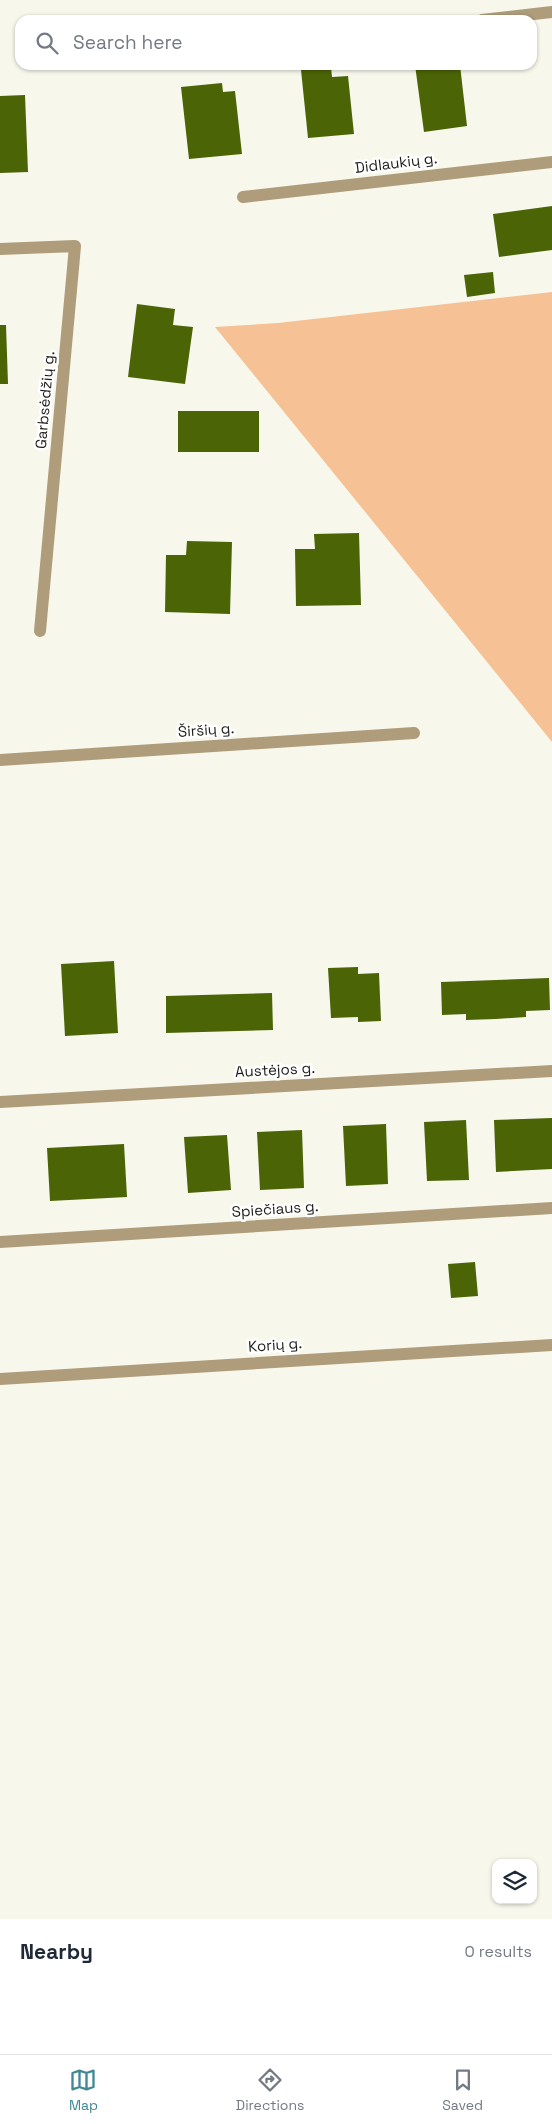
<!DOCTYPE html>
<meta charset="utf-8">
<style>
body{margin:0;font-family:"Space Grotesk",sans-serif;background:#f6f6f7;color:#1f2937}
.controls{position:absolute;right:15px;bottom:15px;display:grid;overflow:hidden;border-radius:10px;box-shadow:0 1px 4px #0004}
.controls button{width:45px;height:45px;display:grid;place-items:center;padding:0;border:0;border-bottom:1px solid #e0e1e3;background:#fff;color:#1f2937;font:25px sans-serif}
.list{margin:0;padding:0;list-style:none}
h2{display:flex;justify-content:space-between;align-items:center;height:65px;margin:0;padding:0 20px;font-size:21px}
h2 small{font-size:16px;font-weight:400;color:#747a83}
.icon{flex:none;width:28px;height:28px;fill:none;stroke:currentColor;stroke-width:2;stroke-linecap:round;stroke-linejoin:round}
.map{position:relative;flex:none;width:552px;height:1919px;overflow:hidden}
.search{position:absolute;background:#fff;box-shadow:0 1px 4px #0004;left:15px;right:15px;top:15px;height:55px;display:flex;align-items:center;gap:12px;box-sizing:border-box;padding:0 18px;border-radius:15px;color:#747a83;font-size:19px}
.sheet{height:135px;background:#fff}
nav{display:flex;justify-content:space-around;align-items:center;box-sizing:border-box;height:70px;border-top:1px solid #e0e1e3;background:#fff;font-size:14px;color:#747a83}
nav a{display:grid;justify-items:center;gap:2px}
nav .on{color:#428794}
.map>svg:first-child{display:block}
.green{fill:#f6c194}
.building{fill:#4a6406}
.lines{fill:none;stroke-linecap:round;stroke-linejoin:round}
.minor{stroke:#af9c7a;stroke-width:12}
.labels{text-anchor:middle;stroke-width:5;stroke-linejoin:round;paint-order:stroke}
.street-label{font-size:15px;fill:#1d1d19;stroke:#fff}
</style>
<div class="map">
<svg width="552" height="1919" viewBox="0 0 552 1919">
<rect width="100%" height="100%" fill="#f7f7ec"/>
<path class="green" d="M552,292v450l-337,-415 63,-4z"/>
<path class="building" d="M415,65h45l7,61 -43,6z
M331,67l1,10 16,-1 6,58 -46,4 -7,-68z
M222,83l1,9 12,-1 7,63 -53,5 -8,-72z
M25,95l3,77 -28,1v-77z
M552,206v44l-53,7 -6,-43z
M493,272l2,21 -28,4 -3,-22z
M137,304l38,5 -2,16 20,2 -8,57 -57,-7z
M0,325h6l2,59h-8z
M178,411h81v41h-81z
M359,533l2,72 -65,1 -1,-57h20l-1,-15z
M187,541l45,1 -2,72 -65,-2 1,-57h20z
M114,961l4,72 -53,3 -4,-72z
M358,967v7l21,-1 2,48 -23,1v-5l-27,1 -3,-50z
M549,978l1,32 -24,1v6l-30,2 -30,1v-6l-24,1 -1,-33z
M272,993l1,37 -107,3v-37z
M552,1118v51l-56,3 -2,-52z
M466,1120l3,60 -42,1 -3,-59z
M386,1124l2,60 -42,2 -3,-60z
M302,1130l2,58 -44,2 -3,-58z
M227,1135l4,55 -43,3 -4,-56z
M124,1144l3,53 -77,4 -3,-53z
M475,1262l3,34 -27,2 -3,-34z"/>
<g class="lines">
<path class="minor" d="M482,20l70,-8
M243,197l309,-35
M0,249l75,-3 -35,385
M0,760l414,-27
M0,1102l552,-31
M0,1242l552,-34
M0,1379l552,-34"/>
</g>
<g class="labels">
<g class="street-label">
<text transform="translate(396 163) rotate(-7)" y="5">Didlaukių g.</text>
<text transform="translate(45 400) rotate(-85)" y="5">Garbsėdžių g.</text>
<text transform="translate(206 730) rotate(-4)" y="5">Širšių g.</text>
<text transform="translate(275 1070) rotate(-3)" y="5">Austėjos g.</text>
<text transform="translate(275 1209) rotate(-4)" y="5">Spiečiaus g.</text>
<text transform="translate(275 1345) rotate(-4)" y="5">Korių g.</text>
</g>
</g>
</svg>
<div class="controls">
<button><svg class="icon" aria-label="layers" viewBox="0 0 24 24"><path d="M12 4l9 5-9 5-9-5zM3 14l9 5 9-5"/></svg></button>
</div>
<div class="search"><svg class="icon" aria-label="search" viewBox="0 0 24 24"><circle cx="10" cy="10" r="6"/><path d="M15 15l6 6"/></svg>Search here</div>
</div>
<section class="sheet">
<h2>Nearby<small>0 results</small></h2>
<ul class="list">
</ul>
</section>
<nav>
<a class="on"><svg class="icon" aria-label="map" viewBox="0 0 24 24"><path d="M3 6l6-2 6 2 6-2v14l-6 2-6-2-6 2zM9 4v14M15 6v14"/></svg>Map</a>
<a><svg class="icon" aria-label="directions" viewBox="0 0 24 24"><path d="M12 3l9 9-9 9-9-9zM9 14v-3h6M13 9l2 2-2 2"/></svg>Directions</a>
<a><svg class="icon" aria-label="saved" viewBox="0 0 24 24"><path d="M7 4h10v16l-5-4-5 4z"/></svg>Saved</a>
</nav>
